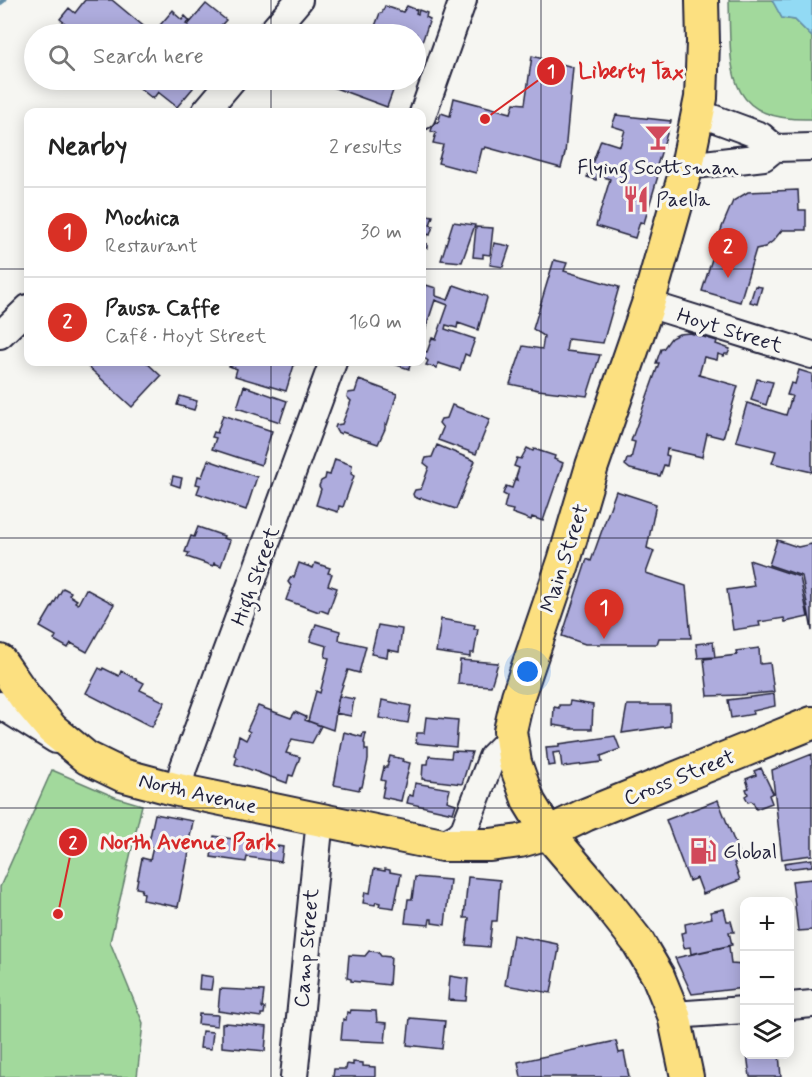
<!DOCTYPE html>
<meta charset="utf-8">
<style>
body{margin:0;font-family:Mynerve,sans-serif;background:#f2f2f2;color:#222}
.controls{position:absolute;right:18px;bottom:18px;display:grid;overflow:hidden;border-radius:12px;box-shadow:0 3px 15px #0003}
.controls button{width:54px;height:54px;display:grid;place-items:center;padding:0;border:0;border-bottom:2px solid #e0e0e0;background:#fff;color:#222;font:30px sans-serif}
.you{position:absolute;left:528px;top:672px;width:21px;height:21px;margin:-15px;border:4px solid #fff;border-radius:50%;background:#1a73e8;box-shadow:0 0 0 9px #1a73e833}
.badge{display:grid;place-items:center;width:39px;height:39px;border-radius:50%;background:#d93025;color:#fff;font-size:20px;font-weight:700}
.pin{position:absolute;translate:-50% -50px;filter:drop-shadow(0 2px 3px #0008)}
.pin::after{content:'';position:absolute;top:32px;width:21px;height:18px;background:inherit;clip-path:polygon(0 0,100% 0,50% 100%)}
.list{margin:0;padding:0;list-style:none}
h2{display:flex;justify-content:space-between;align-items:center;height:78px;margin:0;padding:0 24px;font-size:26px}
h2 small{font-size:20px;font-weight:400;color:#767676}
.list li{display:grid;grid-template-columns:39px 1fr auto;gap:18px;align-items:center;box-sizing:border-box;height:90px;padding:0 24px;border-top:2px solid #e0e0e0}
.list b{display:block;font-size:22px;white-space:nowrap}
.list p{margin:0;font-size:20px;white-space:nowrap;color:#767676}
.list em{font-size:20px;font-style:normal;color:#767676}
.icon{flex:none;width:33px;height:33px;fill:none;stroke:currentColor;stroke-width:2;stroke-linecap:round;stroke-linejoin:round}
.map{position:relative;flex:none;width:812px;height:1077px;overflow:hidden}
.search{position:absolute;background:#fff;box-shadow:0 3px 15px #0003;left:24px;top:24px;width:402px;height:66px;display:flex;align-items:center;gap:15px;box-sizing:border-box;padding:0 21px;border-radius:33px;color:#767676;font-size:22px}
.panel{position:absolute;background:#fff;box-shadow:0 3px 15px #0003;left:24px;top:108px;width:402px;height:258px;border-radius:12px}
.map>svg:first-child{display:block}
.green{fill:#a2d99c;stroke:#627e6c;stroke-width:1.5}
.water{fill:#92daf4;stroke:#6590aa;stroke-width:1.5}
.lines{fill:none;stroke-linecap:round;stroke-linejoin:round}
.stream{stroke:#6590aa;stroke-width:5}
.building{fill:#aeacdd;stroke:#22223b;stroke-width:1.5}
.minor-casing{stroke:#22223b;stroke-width:30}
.major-casing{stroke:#22223b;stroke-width:36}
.minor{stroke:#f6f6f2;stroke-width:26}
.major{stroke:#fce080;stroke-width:32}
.grid{fill:none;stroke:#22223b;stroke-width:1.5;stroke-opacity:0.55}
.labels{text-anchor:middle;stroke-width:6;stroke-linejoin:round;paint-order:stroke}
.poi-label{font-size:21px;fill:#22223b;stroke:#f6f6f2;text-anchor:start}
.street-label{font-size:21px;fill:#22223b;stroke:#f6f6f2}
.leader{fill:none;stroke:#d62828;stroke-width:2}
.callout-dot{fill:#d62828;stroke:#f6f6f2;stroke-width:2}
.mark-label{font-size:18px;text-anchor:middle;font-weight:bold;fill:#fff}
.callout-label{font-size:22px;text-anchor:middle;font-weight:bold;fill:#d62828;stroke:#f6f6f2;stroke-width:6;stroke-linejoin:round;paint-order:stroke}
</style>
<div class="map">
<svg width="812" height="1077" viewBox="0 0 812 1077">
<rect width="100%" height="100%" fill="#f6f6f2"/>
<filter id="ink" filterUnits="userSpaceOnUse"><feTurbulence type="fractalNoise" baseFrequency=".0167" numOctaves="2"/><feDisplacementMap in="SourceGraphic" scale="12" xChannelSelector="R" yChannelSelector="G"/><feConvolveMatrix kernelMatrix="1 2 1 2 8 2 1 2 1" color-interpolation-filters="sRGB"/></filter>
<g filter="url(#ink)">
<path class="green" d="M729,0h43l10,18 13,2 17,17v82c-89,3 -81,-51 -83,-119z
M52,770l63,27 27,8 -32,137 33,81 -6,54h-137v-190z"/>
<path class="water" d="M772,0h40v37l-17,-17 -13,-2z"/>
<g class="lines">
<path class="stream" d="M0,3l4,-3"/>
</g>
<path class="building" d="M85,0h27l41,34h-96l9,-10 -6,-5 9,-11 6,5z
M206,4l20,16 -13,14h-54l-4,-3 18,-21 2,2 -1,1 8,7 3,-4 5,5 -4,3 2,1z
M385,6l18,6 4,-6 10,4 -1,3 2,1 1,-4 8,3 -1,4 4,2 -14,41v-26h-44l8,-21h2z
M532,56l41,11 -8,86 -4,15 -76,-21 -1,2h-2l-6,24 -38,-10 5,-18 -10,-2 3,-10 -5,-2 3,-9 4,1 3,-10 9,3 4,-18 57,15 3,-10 11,1z
M130,80h54l9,8 -16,19 -19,-15 -5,7z
M326,80h71l-10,27 -60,-22 2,-5z
M616,115l55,6 -17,54 4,1 -14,47 -4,-1 -5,16 -39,-12 14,-47 -13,-4 -1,5 -9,-3 14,-37 19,6 5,-16 -13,-4z
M798,190l1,20h7v20h-24l-9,11 -8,6 -9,2 -16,53 -38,-11 20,-64 11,-26 15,-9z
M422,214l11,2 -3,9 3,1 -3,9 -3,-1 -3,9 3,1v4h-3l-2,10z
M453,222l22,3 -13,37 -21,-2z
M476,227l17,1 -3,27 -7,-1v4l-10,-1z
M494,243l16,3 -7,21 -13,-2z
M554,260l13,3 -3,8 55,16 -16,56 -35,-4 -2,12 34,4 -13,41 -49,-6 -28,-6 13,-38 19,3 2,-13 -11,-7z
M426,285l10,3v8l12,4 6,-15 32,11 1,2 -9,32 -20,-7 -1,5 -11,-3 -1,4 30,10 -6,17 -4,-2 -5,16 -22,-7 -1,5 -11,-3 2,-4 -6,-5v-5l5,1 5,-14 4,1 12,-34 -13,-5 -13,40v-51h2z
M755,286l7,1 -5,17 -7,-2z
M690,333l27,8 -1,3 14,5 -2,5h-3l-1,2 -6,-2 -1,6 -13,-3 -5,18 39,11 -15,52 -16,-4 -5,23 -35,-8 -1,6 3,1 -2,10 -3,-1 -4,11 -30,-7 -5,-4 2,-6h4l4,-17 -4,-1 28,-78h-3l5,-14h2l8,-11 8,-4z
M83,362h63l15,14 -29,31z
M230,362h65l-9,29 -51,-15 2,-7 -8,-3z
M388,362h23l-2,7z
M799,370l13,4v98l-40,-9 4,-12 -40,-10 11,-38 39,12 6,-19 -5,-1 4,-12 4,1z
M757,379l16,3 -7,23 -15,-5z
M359,380l38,14 -10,31 -2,-1v5l-7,15 -36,-12 -1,2 -4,-2 -2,-4 1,-3 6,-1 9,-23 -4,-4 1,-4 7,-1z
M244,386l43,15 -7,21 -43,-14z
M180,396l17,5 -3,9 -17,-5z
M452,405l38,14 -14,35 -38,-14 5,-12 -4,-5 2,-4 6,-1z
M223,415l49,16 -11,34 -49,-16 4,-11 -4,-1 2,-5 3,1z
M437,445l38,16 -19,48 -34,-11 -3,1 -5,-2 -1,-3 2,-4 6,-1 8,-22 -5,-4 2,-5 6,-1z
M527,448l6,3 1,-2 21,7 -1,3 9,4 -20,58 -11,-4 -1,3 -19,-7 1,-3 -9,-2 3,-12 -4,-2 3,-8 6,2 3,-9 2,1 -1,-3 3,-9 -5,-2 3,-8 4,1z
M335,459l17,6 -1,9 3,2 -11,31 -4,-1 -1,6 -22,-7 5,-16 -2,-3 2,-5 4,-2 1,-5 4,1z
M208,460l49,17 -11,33 -49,-17 3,-8 -4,-1 2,-8 4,1z
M173,476l9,2 -2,9 -9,-3z
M616,491l40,13 -9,44 7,3 -8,22 40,13 5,52h-32l-2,6h-72l-23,-8 25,-77 4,2z
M198,527l26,9 -1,2 7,2 -9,26 -7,-3 -1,3 -26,-9 2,-4 -4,-1 6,-16 3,1z
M777,540l21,7 14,-3v87l-10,-55 -33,-11z
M749,560l51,17 8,40 -23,5 -1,-4 -25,4 1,4 -27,4 -6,-40 27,-4z
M299,563l14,5 2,-5 15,5 -2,5 4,1 -4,11 9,3 -9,25 -8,-3 -1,2 -33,-12 5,-14 -3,-4 3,-5h3z
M63,588l8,4 -2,3 8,5 -2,2 3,2 8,-15 28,15 -27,48 -16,-9 -3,5 -14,-8 2,-4 -16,-9z
M441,619l34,6 -1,4h4l-4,24h-4v4l-34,-5z
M316,624l24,7 -1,9 27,6 -7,27 -11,-3 -9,26 -6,34 -25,-9 8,-30 4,2 9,-35 -4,-1 2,-11 -17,-5z
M378,625l24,4 -3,23 -11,-2 -1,7 -16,-3z
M713,642l2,15 -17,1 -2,-14z
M759,648l1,16 10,-1 4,29 -33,3 -33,1 -4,-37 33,-4 -1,-4z
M460,660l38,3 -7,23 -33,-2z
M99,668l3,2 1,-2 16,8 2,-5 23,12 -4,7 25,12 -13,25 -66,-34z
M774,694l1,12 -22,5 1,3 -23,4 -3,-18z
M339,696l15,3 -3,17 -16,-3z
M382,700l29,6 -3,17 -29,-5z
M570,701l23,4 -1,24h-21l1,-1 -19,-3 1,-18 5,1v-3h10z
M627,705h43v21l-48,7z
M258,706l33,12 4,-6 11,5 -1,3 16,6 -9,17 -20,-4 -6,14 14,4 -7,19 -4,-1 -2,8 -52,-19 2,-7 -3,-2 5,-19 7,4 4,-8 -3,-2z
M426,717l32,3 -2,27 -40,-4 1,-10h7z
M344,732l18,5 1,-4h3l-2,10 1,1v6h3v10l-6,27h-2l-1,3 -25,-5z
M615,736l5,13 -19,7 1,6 -40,5 -2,-15 -7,1 2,12 -7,1 -2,-19 13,-1v-2z
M452,751l20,1 -10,32 -40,-5 1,-15h5l1,-8 22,2z
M812,754v101l-30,4 -10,-89z
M390,756l13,3 -1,2 8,2 -9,38 -19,-4 3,-16 -4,-1 3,-13h3z
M761,768l12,25 -4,2 3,8 -16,6 -3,-7 -2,-1 -3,1 -3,-6 3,-2 -2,-5 3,-1 -3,-9 10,-4 -2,-4z
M415,783l35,6 -3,12 9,3 -3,9 -46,-10 2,-8 4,1z
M718,800l24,61 -8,2 6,17 -37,14 -6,-16 -8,3 -23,-61z
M155,814l38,7 -5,26h2l-12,60 -35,-7 1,-7 -3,-1 1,-3 -6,-1 6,-30 8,2 3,-13 -5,-1z
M214,836l69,11 -2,15 -34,-5 -1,5 -35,-5z
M812,859v7l-27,3 -1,-6z
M374,869l11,2v-2l5,1v2l11,2 -7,34 -15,-2 1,-3 -4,-1 -1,3 -12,-2 2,-11 5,1z
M415,877l35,3 -5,45 -13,-2v-4h-2l-1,6 -24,-2 3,-24h4z
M468,877l32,3 -3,41h-5l-3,26 -23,-2 3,-27h-5z
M812,879v51l-14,1 -6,-50z
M724,909l3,12h4l3,11h-5l3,13 -41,9 -1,-7 -6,1 -3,-15 5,-1 -1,-8 27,-6 -2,-6z
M513,935l44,9 2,4 -8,45 -46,-8z
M729,946l2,18 13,1v23l-52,6 -17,-36z
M369,951l9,1 3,4 10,1 -2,28 -38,-4v-2l-4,-1 2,-23 16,1z
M200,975l13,2 -2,13 -12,-1z
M450,976l18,3 -2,22 -18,-1z
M220,989l44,2 -2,17h3l-1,6h-3v3l-43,-6z
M351,1010l25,1 1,11 10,1 -2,19 -44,-2 2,-21 3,1 1,-8 3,1z
M199,1014l19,1 -1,11 -19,-2z
M410,1018l35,3 -3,28 -35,-4z
M226,1023l41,4 -2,24 -43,-4v-23z
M202,1031l11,1 -2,17 -11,-1z
M616,1041l3,12 5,-1 5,25h-108l-3,-15z
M747,1054h32l2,23h-31z
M353,1062l10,1v3l12,1v10h-42l1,-8h12l1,-5 6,1z"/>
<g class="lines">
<defs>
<path id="minor" d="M270,34l29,-34
M205,112l27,-32
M699,113l62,23 14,12
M422,116l41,-116
M687,166l77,-9 11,-9 37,-1
M648,304l164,51
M0,335l28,-27
M0,705l56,35
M178,790l5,-21 150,-407
M442,845l16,-9 6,-6 28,-73 18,-18
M790,1006l22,-2
M674,1015l70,-5
M294,1077l26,-258"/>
<path id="major" d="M0,661l25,36 27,32 35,29 35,17 56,15 264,55h48l30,-4 28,-8 37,-18 227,-92
M687,1077l-13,-62 -16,-39 -20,-34 -33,-42 -57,-67 -19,-31 -14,-39 -5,-32 8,-35 46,-135 28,-95 56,-162 39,-138 14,-68 2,-56 -1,-42"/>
</defs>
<use href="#minor" class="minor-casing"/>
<use href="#major" class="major-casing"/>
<use href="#minor" class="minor"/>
<use href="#major" class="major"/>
</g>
</g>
<path class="grid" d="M271,0v34M541,0v1077M271,80v32M0,269h28M422,269h390M271,362v715M0,538h812M0,808h812"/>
<defs>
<symbol id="bar-bare" viewBox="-9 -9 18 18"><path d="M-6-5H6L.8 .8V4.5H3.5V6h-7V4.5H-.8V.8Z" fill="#d1495b" stroke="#f6f6f2" stroke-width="2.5" paint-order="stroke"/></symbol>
<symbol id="restaurant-bare" viewBox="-9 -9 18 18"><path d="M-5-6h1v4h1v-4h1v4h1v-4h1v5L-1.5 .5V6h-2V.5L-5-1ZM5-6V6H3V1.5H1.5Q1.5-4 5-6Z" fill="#d1495b" stroke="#f6f6f2" stroke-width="2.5" paint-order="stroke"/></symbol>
<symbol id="fuel-bare" viewBox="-9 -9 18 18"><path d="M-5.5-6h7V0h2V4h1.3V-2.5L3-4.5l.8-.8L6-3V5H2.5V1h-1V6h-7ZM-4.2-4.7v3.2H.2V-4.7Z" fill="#d1495b" stroke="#f6f6f2" stroke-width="2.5" paint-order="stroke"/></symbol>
</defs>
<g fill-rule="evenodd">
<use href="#bar-bare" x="639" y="118" width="38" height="38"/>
<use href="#restaurant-bare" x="617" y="180" width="38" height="38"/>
<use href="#fuel-bare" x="684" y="832" width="38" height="38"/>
</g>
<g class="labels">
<g class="poi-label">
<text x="658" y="174" text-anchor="middle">Flying Scottsman</text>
<text x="656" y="206">Paella</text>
<text x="723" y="858">Global</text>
</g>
<g class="street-label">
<text transform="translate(730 330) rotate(17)" y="7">Hoyt Street</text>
<text transform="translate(564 558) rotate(-72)" y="7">Main Street</text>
<text transform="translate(255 576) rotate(-70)" y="7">High Street</text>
<text transform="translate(679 777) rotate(-22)" y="7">Cross Street</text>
<text transform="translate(198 793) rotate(13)" y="7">North Avenue</text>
<text transform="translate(306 948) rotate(-85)" y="7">Camp Street</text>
</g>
</g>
<path class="leader" d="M485 119L551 71M58 914L73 842"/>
<g class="callout-dot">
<circle cx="485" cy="119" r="6"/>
<circle cx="58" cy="914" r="6"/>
<circle cx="551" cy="71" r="15"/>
<circle cx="73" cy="842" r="15"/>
</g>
<g class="mark-label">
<text x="551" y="77">1</text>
<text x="73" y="848">2</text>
</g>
<g class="callout-label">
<text x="631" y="78">Liberty Tax</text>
<text x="188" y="849">North Avenue Park</text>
</g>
</svg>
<div class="controls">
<button>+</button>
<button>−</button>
<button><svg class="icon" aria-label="layers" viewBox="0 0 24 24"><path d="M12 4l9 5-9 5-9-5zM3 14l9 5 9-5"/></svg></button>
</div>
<div class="you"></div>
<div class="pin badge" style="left:604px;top:639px">1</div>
<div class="pin badge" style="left:728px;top:278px">2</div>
<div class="search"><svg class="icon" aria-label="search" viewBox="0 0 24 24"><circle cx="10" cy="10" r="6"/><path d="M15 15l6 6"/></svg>Search here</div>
<section class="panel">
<h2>Nearby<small>2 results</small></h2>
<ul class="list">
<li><span class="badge">1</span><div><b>Mochica</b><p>Restaurant</p></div><em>30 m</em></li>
<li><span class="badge">2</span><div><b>Pausa Caffe</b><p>Café · Hoyt Street</p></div><em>160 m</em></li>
</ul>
</section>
</div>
